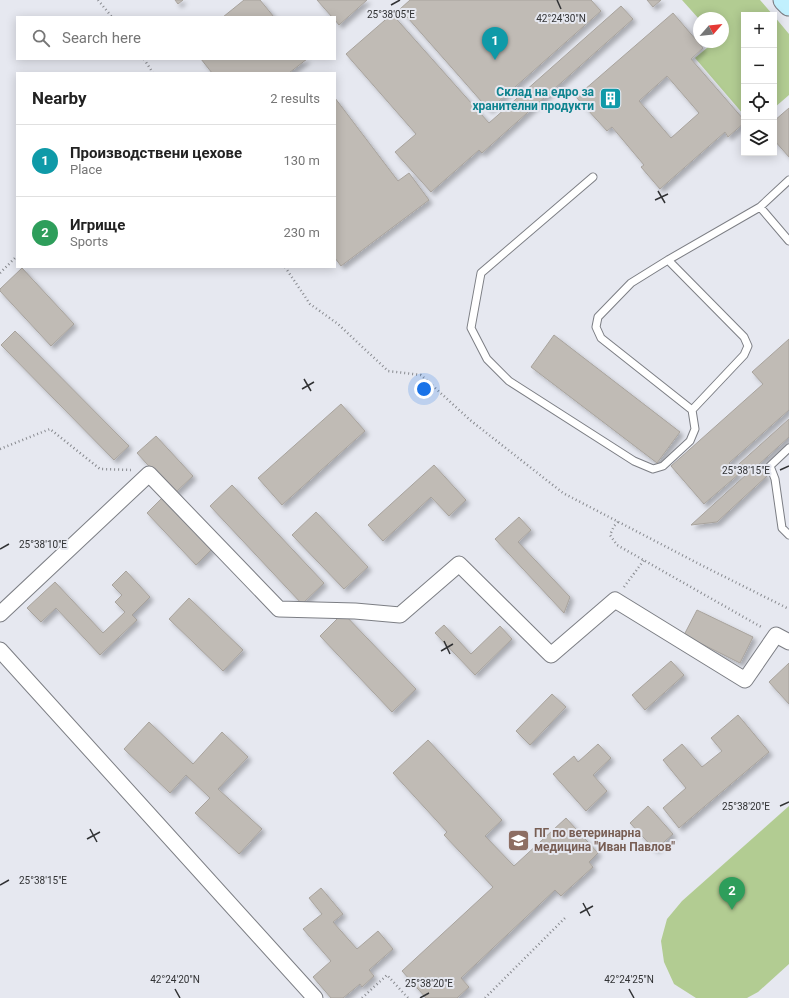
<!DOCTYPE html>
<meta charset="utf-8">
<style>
body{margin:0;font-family:Roboto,sans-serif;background:#f6f6f6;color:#222}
.controls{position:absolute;right:12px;top:12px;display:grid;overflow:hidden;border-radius:0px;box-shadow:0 2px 10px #0003}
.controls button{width:36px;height:36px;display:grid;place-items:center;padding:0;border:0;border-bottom:1px solid #e0e0e0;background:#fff;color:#222;font:20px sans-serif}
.compass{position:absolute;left:693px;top:12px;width:36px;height:36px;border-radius:50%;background:#fff;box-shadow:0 2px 10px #0003;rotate:62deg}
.you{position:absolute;left:424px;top:389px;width:14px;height:14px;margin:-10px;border:3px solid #fff;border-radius:50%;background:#1a73e8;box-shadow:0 0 0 6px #1a73e833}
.badge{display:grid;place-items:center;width:26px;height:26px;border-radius:50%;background:#2563eb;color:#fff;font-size:13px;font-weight:700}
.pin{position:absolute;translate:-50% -33px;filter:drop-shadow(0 1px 2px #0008)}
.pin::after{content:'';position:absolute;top:21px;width:14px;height:12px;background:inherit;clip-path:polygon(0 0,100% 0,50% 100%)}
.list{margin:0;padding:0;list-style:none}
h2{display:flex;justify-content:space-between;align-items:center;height:52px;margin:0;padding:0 16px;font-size:17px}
h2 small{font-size:13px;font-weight:400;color:#767676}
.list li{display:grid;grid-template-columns:26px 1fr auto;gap:12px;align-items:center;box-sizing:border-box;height:72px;padding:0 16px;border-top:1px solid #e0e0e0}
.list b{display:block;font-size:15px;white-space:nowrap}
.list p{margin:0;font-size:13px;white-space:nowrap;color:#767676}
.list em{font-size:13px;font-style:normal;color:#767676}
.icon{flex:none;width:22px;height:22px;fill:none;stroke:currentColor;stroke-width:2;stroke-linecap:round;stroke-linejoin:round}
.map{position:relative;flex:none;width:789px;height:998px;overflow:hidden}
.search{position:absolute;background:#fff;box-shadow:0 2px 10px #0003;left:16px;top:16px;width:320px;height:44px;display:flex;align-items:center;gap:10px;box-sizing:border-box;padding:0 14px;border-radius:0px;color:#767676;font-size:15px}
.panel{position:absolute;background:#fff;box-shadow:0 2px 10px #0003;left:16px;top:72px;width:320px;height:196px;border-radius:0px}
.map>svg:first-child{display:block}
.green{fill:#b2cc92}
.building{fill:#c0bbb5;stroke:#a8a39d;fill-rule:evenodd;filter:url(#shadow)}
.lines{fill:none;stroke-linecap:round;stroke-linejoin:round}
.lane-casing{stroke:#7c7e84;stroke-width:9}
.street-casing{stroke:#7c7e84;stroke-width:17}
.secondary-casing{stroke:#7c7e84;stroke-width:23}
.path{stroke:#888a8f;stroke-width:2.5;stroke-dasharray:1 3;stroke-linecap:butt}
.lane{stroke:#fff;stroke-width:7}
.street{stroke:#fff;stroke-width:15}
.secondary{stroke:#c1f0fe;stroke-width:21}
.ticks{fill:none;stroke:#313234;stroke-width:1.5}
.labels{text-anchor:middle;stroke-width:4;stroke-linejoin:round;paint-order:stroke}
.culture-label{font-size:12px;font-weight:bold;fill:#0d838f;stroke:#e6e8f0;text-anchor:end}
.education-label{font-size:12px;font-weight:bold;fill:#785e54;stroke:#e6e8f0;text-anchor:start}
.ticks-label{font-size:10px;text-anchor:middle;fill:#313234;stroke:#e6e8f0;stroke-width:4;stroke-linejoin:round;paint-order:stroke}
</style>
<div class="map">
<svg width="789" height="998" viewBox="0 0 789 998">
<defs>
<filter id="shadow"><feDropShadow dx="3.5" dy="3.5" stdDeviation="2" flood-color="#0004"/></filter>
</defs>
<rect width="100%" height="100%" fill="#e6e8f0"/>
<path class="green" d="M682,0h78l13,15h-29v100l-49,-57 19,-16h9v-24h-24v1z
M774,16l15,18v61l-15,13z
M789,806v158l-31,28 -11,6h-51l-22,-14 -10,-22 -3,-21 6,-22 15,-18z"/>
<path class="building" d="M175,0h8l-5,4z
M244,0h16l14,17h-51z
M317,0h50l-28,25 -4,-5v-3h-3z
M410,0h181l10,11 -112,99 -89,-101z
M647,0h14l-8,7z
M621,6l12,13 -151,134 -3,-3 -48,42 -36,-40 21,-18 -70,-80 46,-40 97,109z
M673,13l30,35 -12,11 53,61v3l-16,14 -3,-5 -65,57 -19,-22 3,-2 -32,-38 -5,4 -31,-34zM667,76l32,37 -28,25 -32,-37z
M201,59h106l-18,14h-77z
M335,98l63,83 11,-8 20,27 -88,66 -6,-8z
M789,108v49l-15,-17v-19z
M22,268l52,56 -23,22 -51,-55v-2z
M15,331l114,115 -15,14 -113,-115z
M554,335l126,97 -23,31 -126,-96z
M789,339v71l-60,53 10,11 -35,30 -33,-38 92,-82 -11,-12z
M341,404l24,27 -83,74 -24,-27z
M789,419v18l-32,29 10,10 -50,46 -26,3 57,-52 -9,-9z
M156,436l37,40 -19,18 -37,-41z
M434,465l32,35 -17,16 -18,-19 -48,44 -15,-16z
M232,485l92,98 -22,21 -92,-98z
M163,497l49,52 -16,16 -49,-52z
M316,512l52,55 -24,22 -52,-54z
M519,517l12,13 -13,12 52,55 -6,16 -69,-74z
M126,571l24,26 -18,18 5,5 -37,35 -44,-47 -15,14 -14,-14 28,-26 48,51 22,-21 -10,-10 7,-7 -10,-10z
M189,598l54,52 -20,21 -54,-52z
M697,610l56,27 -13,26 -56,-28z
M343,613l73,76 -24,23 -72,-76z
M444,625l27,29 29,-28 12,13 -37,36 -40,-42z
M671,661l13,14 -39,35 -13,-15z
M789,663v41l-20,-22z
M552,694l14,13 -36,38 -14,-14z
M738,715l31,37 -90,76 -16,-20 23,-20 -23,-28 19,-16 20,23 20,-16 -11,-13z
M149,722l44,42 29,-32 26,25 -30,32 44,40 -23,25 -44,-41 15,-15 -24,-23 -16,18 -46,-44z
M428,740l74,80 -17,16 29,30 52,-48 32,35 -9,9 4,5 -32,29 -6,-6 -94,88 8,9 -12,11h-31l-24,-27 91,-84 -49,-52 3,-3 -54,-59z
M598,744l13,14 -18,17 14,16 -21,20 -33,-37 21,-18 4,6z
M648,806l25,28 -18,16 -25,-27z
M321,888l22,26 -10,8 24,27 21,-18 15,18 -24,21 5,6 -12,11 -2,-3 -17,14h-12l-18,-21 18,-16 -28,-32 19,-15 -13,-16z"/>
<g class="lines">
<defs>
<path id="lane" d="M593,177l-112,96 -10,55 16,31 22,22 125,80 19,8 10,-3 27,-25 5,-12 -3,-19 -91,-72 -5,-11 2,-10 33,-34 37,-23 92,-53 29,-27
M760,207l29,34
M668,260l76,77 4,9 -4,9 -52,55
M789,448l-19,18 5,13 7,49 7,7"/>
<path id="street" d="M0,614l149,-140 130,135 76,2 45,4 59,-51 92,91 64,-55 130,80 31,-45 13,7
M0,650l315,348"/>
<path id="secondary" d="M784,0l5,5"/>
</defs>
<use href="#lane" class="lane-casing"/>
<use href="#street" class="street-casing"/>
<use href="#secondary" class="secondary-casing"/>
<path class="path" d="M98,0l14,17
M144,59l9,14
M285,267l25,37 28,20 50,47 33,4 49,45 93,73 140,73 86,43
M0,273l17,-17
M0,449l50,-20 50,40 31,1
M618,522l-4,4 -4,9 7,10 146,83
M624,587l20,-27
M362,998l25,-23 21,23
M485,998l80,-80"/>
<use href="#lane" class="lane"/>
<use href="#street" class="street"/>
<use href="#secondary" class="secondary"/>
</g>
<path class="ticks" d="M557,0l4,9M391,5l9,-5M658,191l7,12M655,200l13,-6M304,379l7,12M302,389l12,-7M780,470l9,-4M0,549l9,-5M444,641l6,13M441,651l12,-7M780,806l9,-4M90,829l7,13M87,839l13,-7M0,885l9,-5M583,903l7,13M580,913l13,-7M175,989l5,9M629,989l5,9M420,998l9,-5"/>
<defs>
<symbol id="building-square" viewBox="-11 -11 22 22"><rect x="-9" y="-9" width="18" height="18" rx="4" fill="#0f9aa8" stroke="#e6e8f0"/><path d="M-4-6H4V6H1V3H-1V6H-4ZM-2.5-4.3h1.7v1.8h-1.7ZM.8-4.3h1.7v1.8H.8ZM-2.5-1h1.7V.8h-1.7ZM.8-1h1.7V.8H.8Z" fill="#fff"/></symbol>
<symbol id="school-square" viewBox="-11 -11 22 22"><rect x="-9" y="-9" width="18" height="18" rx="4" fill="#8d6e63" stroke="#e6e8f0"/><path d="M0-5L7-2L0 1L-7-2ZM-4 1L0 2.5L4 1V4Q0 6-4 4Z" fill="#fff"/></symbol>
</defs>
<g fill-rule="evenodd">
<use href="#building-square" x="598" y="86" width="25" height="25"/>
<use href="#school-square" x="506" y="828" width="25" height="25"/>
</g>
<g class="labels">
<g class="culture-label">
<text x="594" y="96">Склад на едро за<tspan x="594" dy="14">хранителни продукти</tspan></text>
</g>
<g class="education-label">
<text x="534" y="837">ПГ по ветеринарна<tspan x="534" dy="14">медицина "Иван Павлов"</tspan></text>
</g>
</g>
<g class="ticks-label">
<text x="391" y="18">25°38'05"E</text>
<text x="561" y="22">42°24'30"N</text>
<text x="746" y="474">25°38'15"E</text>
<text x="43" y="548">25°38'10"E</text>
<text x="746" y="810">25°38'20"E</text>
<text x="43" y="884">25°38'15"E</text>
<text x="175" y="983">42°24'20"N</text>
<text x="629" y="983">42°24'25"N</text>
<text x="429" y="987">25°38'20"E</text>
</g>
</svg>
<div class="controls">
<button>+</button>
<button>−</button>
<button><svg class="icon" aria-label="locate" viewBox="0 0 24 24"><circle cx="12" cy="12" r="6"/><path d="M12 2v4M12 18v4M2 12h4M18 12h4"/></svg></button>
<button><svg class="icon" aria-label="layers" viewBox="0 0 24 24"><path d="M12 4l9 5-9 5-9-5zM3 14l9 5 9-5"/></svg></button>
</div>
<svg class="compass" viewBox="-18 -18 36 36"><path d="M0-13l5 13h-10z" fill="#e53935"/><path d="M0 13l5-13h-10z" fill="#767676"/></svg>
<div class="you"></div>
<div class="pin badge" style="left:495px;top:60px;background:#0f9aa8">1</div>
<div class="pin badge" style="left:732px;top:910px;background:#2e9e5b">2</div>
<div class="search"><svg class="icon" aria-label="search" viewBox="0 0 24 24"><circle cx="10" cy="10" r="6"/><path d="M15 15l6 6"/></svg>Search here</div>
<section class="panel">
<h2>Nearby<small>2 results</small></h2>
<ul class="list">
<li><span class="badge" style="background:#0f9aa8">1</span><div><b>Производствени цехове</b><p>Place</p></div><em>130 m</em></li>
<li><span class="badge" style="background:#2e9e5b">2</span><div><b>Игрище</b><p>Sports</p></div><em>230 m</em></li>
</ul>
</section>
</div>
